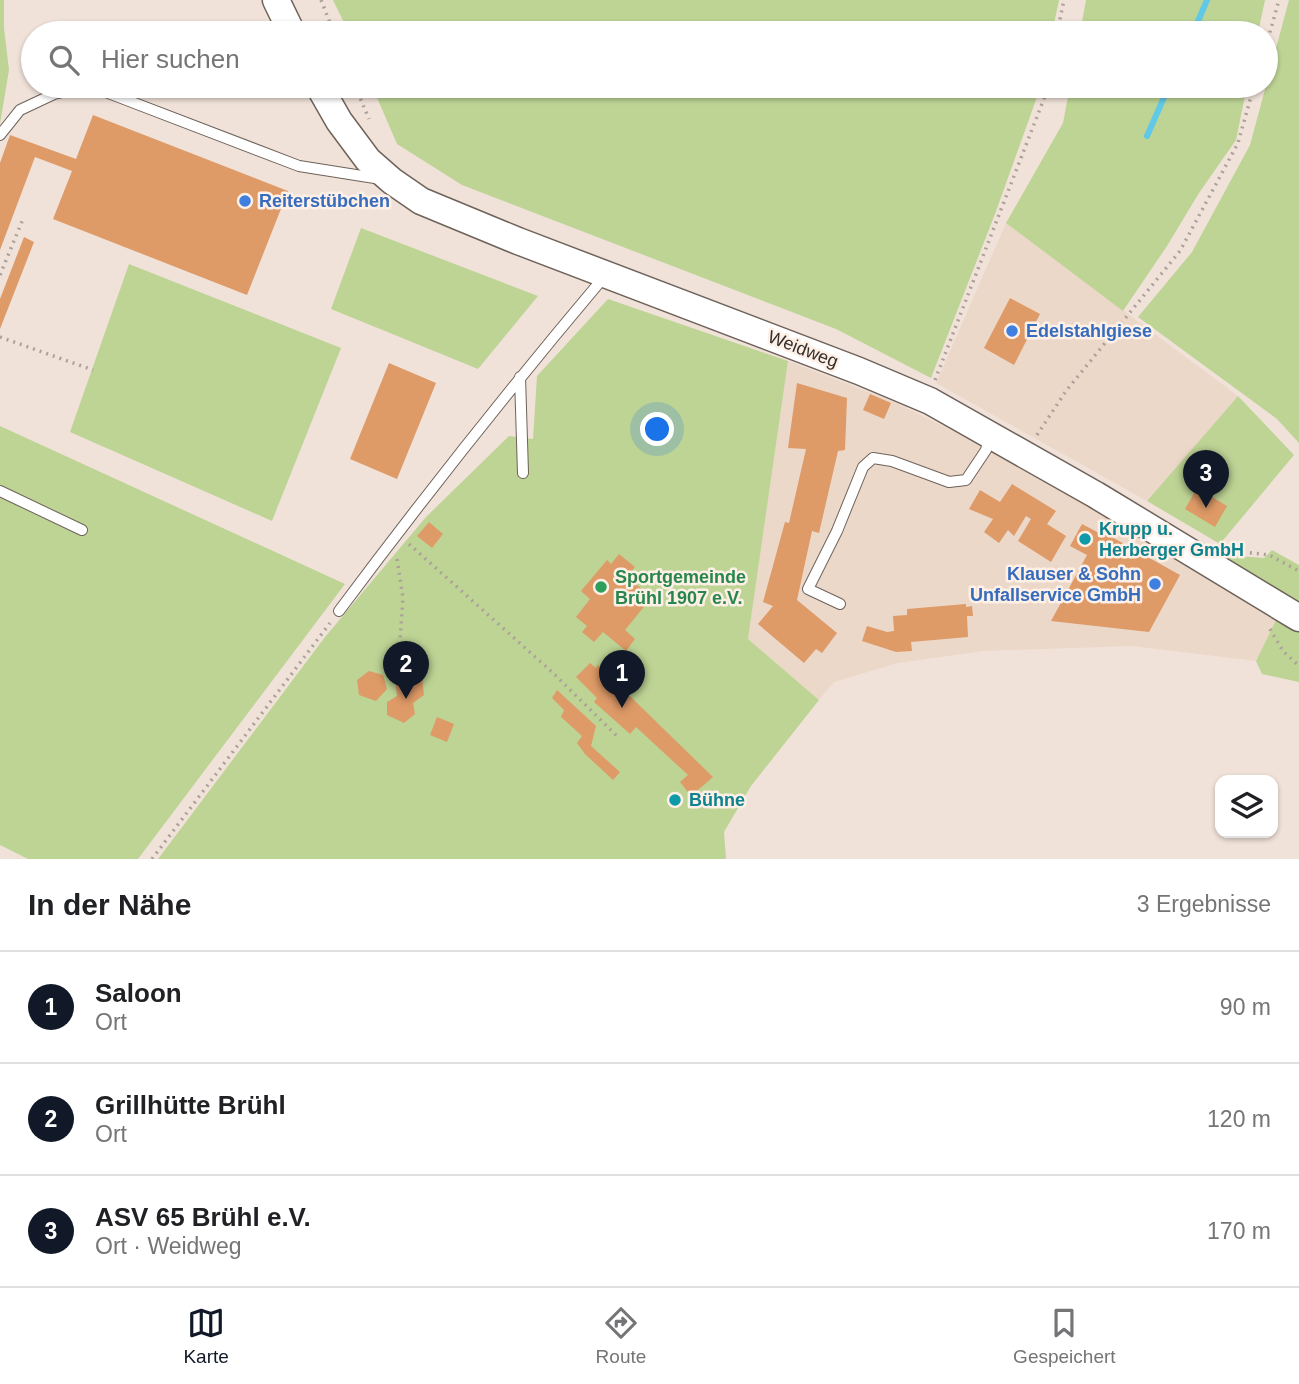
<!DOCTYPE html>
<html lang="de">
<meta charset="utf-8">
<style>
body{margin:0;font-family:Arial,sans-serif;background:#f2f2f2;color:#202124}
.controls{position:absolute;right:21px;bottom:21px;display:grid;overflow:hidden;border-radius:14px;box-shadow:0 2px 5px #0004}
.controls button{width:63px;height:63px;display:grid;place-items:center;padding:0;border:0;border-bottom:2px solid #e0e0e0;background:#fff;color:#202124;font:35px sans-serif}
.you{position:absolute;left:658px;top:430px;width:24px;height:24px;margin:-18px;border:5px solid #fff;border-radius:50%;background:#1a73e8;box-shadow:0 0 0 10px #1a73e833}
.badge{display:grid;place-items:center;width:46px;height:46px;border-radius:50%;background:#111827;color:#fff;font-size:23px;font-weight:700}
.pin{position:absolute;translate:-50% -58px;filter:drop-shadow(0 2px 4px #0008)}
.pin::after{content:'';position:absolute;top:37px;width:24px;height:21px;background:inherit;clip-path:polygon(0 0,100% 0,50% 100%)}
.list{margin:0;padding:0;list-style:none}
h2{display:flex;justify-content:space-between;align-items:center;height:91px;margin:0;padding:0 28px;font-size:30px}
h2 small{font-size:23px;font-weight:400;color:#757577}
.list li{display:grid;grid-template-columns:46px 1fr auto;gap:21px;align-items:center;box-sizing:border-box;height:112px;padding:0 28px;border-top:2px solid #e0e0e0}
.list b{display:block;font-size:26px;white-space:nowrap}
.list p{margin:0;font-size:23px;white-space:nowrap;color:#757577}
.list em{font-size:23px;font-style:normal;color:#757577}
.icon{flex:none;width:38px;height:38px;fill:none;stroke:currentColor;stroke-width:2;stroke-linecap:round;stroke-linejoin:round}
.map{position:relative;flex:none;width:1299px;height:859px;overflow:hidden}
.search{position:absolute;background:#fff;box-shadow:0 2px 5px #0004;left:21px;right:21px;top:21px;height:77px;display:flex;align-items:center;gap:18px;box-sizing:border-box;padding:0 24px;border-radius:38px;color:#757577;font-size:26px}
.sheet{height:427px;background:#fff}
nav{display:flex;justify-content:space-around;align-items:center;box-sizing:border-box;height:98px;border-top:2px solid #e0e0e0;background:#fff;font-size:19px;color:#757577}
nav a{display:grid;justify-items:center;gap:4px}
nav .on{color:#111827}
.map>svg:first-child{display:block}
.built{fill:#ecd8c9}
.green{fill:#bed495}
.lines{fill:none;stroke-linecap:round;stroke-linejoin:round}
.stream{stroke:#61c9e8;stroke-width:6}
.building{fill:#de9a67}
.service-casing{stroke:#6e625a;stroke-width:12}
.secondary-casing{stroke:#6e625a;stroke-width:29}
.path{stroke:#aca19a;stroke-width:3.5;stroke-dasharray:2 5;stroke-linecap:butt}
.service{stroke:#fff;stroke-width:10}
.secondary{stroke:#fff;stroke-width:26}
.shop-dot{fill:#3f7fe0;stroke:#fef0e6;stroke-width:2.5}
.culture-dot{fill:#0f9aa8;stroke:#fef0e6;stroke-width:2.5}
.leisure-dot{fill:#2e9e5b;stroke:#fef0e6;stroke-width:2.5}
.labels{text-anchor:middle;stroke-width:5;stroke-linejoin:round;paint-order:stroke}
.shop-label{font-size:18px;font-weight:bold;fill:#366cbe;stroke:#fef0e6;text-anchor:start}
.street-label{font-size:18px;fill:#35302c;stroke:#fef0e6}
.culture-label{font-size:18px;font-weight:bold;fill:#0d838f;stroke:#fef0e6;text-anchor:start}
.leisure-label{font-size:18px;font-weight:bold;fill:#27864d;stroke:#fef0e6;text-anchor:start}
</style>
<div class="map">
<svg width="1299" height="859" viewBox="0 0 1299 859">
<rect width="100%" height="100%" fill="#f0e2d9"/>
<path class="built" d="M1006,223l232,173 -91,105 -211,-118z
M788,361l106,41 118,58 266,156 -22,45 -124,-15 -148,5 -86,12 -64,19 -15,18 -71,-61z"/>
<path class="green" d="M0,0h4v28l5,42 -9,54z
M333,0h726l-7,33h-703z
M1086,0h179l-7,33h-178z
M1289,0h10v443l-22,-24 -139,-102 54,-65 58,-107z
M372,86h669l-46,128 -64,164 -95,-49 -374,-144 -65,-41z
M1070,86h177l-11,54 -37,53 -32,53 -44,65 -117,-88 57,-100z
M361,228l177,68 -60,73 -147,-60z
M129,264l212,84 -69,173 -202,-89z
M608,299l180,62 -40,278 71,61 -68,86 -27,46 2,27h-568l167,-222 101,-120 83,-81 24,3 4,-63z
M1238,396l56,59 -74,89 -73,-43z
M0,426l345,158 -207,275h-110l-28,-14z
M1272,550l27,15v42l-76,-49 3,-3 38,3z
M1278,616l21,14v52l-37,-8 -6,-13z"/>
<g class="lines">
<path class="stream" d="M1193,33l14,-33
M1147,136l22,-50"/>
</g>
<path class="building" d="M93,115l195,76 -41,104 -194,-76 19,-48 -37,-14 -35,93v-87l10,-28 66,24z
M24,237l10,5 -34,87v-30z
M1010,298l30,16 -26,51 -30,-17z
M389,363l47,20 -39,96 -47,-20z
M797,383l50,15 -2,52 -7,1 -19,82 -7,-2 -15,69 40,33 -15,20 -6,-4 -12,14 -46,-39 15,-18 -10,-4 22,-80 4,1 17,-74 -18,-1z
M870,394l21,9 -7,16 -21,-9z
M1012,484l44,27 -9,13 19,12 -15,26 -33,-21 13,-22 -5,-3 -12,20 -6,-6 -9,13 -15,-11 9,-13 -24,-10 11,-19 20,12z
M1197,488l30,18 -12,21 -30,-18z
M429,522l14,12 -11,14 -15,-12z
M1082,524l17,9 2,-2 79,44 -31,57 -98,-11 36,-66 -17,-9z
M619,554l16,13 -8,10 25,20 -27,33 10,9 -9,12 -23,-19 -9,10 -12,-10 5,-6 -11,-9 14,-18 -9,-8 26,-31 4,4z
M966,604v3l6,-1 1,10h-6l1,21 -57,5 1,9 -16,1 -34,-11 5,-15 20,6 7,-1 -1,-15 14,-1v-6z
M590,663l6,5 2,-3 115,112 -22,19 -11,-14 8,-7 -52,-48 -6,7 -36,-32 3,-4 -21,-21z
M369,671l14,4 4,14 -11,12 -17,-6 -2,-15z
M407,671l15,6 2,18 -11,8 2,11 -11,9 -17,-8v-13l10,-6 -2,-16z
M557,690l39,36 -5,20 29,26 -7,8 -28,-26 -8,-11 5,-7 -21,-19 3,-7 -12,-12z
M437,717l17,7 -7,18 -17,-7z"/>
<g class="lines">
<defs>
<path id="service" d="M90,86l209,80 82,13
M0,135l20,-25 34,-16 35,-8
M520,377l3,96
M0,491l82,39
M840,604l-32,-15 29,-58 26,-64 10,-9 19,3 57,21 17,-2 20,-30 3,-12
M339,611c85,-114 173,-225 265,-334"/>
<path id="secondary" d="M276,0l16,33
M319,86l20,35 29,39 24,21 29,20 97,40 341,130 71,30 166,94 203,123"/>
</defs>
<use href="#service" class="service-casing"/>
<use href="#secondary" class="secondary-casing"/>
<path class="path" d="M321,0l13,33
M1057,33l7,-33
M1266,46l13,-46
M355,86l14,33
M0,275l23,-56
M0,337l93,33
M935,380l110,-284 2,-10
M1037,435l29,-44 114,-140 58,-108 16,-57
M409,544l143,128 67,66
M1236,551l33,4 30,16
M397,559l6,39 -5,69
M1270,629l13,22 16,15
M152,859l178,-236"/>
<use href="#service" class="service"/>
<use href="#secondary" class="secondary"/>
</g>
<g class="shop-dot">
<circle cx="245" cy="201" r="7"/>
<circle cx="1012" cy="331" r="7"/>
<circle cx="1155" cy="584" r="7"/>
</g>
<g class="culture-dot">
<circle cx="1085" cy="539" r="7"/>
<circle cx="675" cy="800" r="7"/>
</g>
<circle class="leisure-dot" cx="601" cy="587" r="7"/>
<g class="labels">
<g class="shop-label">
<text x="259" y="207">Reiterstübchen</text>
<text x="1026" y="337">Edelstahlgiese</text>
<text x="1141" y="580" text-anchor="end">Klauser &amp; Sohn<tspan x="1141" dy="21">Unfallservice GmbH</tspan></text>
</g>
<g class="street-label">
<text transform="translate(803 349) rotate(21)" y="6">Weidweg</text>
</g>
<g class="culture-label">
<text x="1099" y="535">Krupp u.<tspan x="1099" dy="21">Herberger GmbH</tspan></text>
<text x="689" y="806">Bühne</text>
</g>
<g class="leisure-label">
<text x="615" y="583">Sportgemeinde<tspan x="615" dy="21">Brühl 1907 e.V.</tspan></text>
</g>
</g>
</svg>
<div class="controls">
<button><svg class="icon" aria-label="layers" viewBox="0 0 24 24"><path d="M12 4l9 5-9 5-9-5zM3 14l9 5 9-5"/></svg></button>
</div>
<div class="you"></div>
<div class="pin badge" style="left:622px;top:708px">1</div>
<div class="pin badge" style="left:406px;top:699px">2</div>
<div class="pin badge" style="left:1206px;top:508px">3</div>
<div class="search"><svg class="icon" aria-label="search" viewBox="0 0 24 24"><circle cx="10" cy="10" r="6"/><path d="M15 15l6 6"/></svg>Hier suchen</div>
</div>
<section class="sheet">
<h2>In der Nähe<small>3 Ergebnisse</small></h2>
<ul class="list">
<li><span class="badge">1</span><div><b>Saloon</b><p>Ort</p></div><em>90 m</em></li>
<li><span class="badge">2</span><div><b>Grillhütte Brühl</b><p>Ort</p></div><em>120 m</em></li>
<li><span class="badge">3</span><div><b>ASV 65 Brühl e.V.</b><p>Ort · Weidweg</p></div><em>170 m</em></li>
</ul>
</section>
<nav>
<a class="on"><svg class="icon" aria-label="map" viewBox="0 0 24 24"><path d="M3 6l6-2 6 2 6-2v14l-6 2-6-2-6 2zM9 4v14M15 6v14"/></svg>Karte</a>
<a><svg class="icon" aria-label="directions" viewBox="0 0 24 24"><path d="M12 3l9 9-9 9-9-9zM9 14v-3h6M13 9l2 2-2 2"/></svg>Route</a>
<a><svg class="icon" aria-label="saved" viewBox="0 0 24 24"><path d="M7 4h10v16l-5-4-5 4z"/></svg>Gespeichert</a>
</nav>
